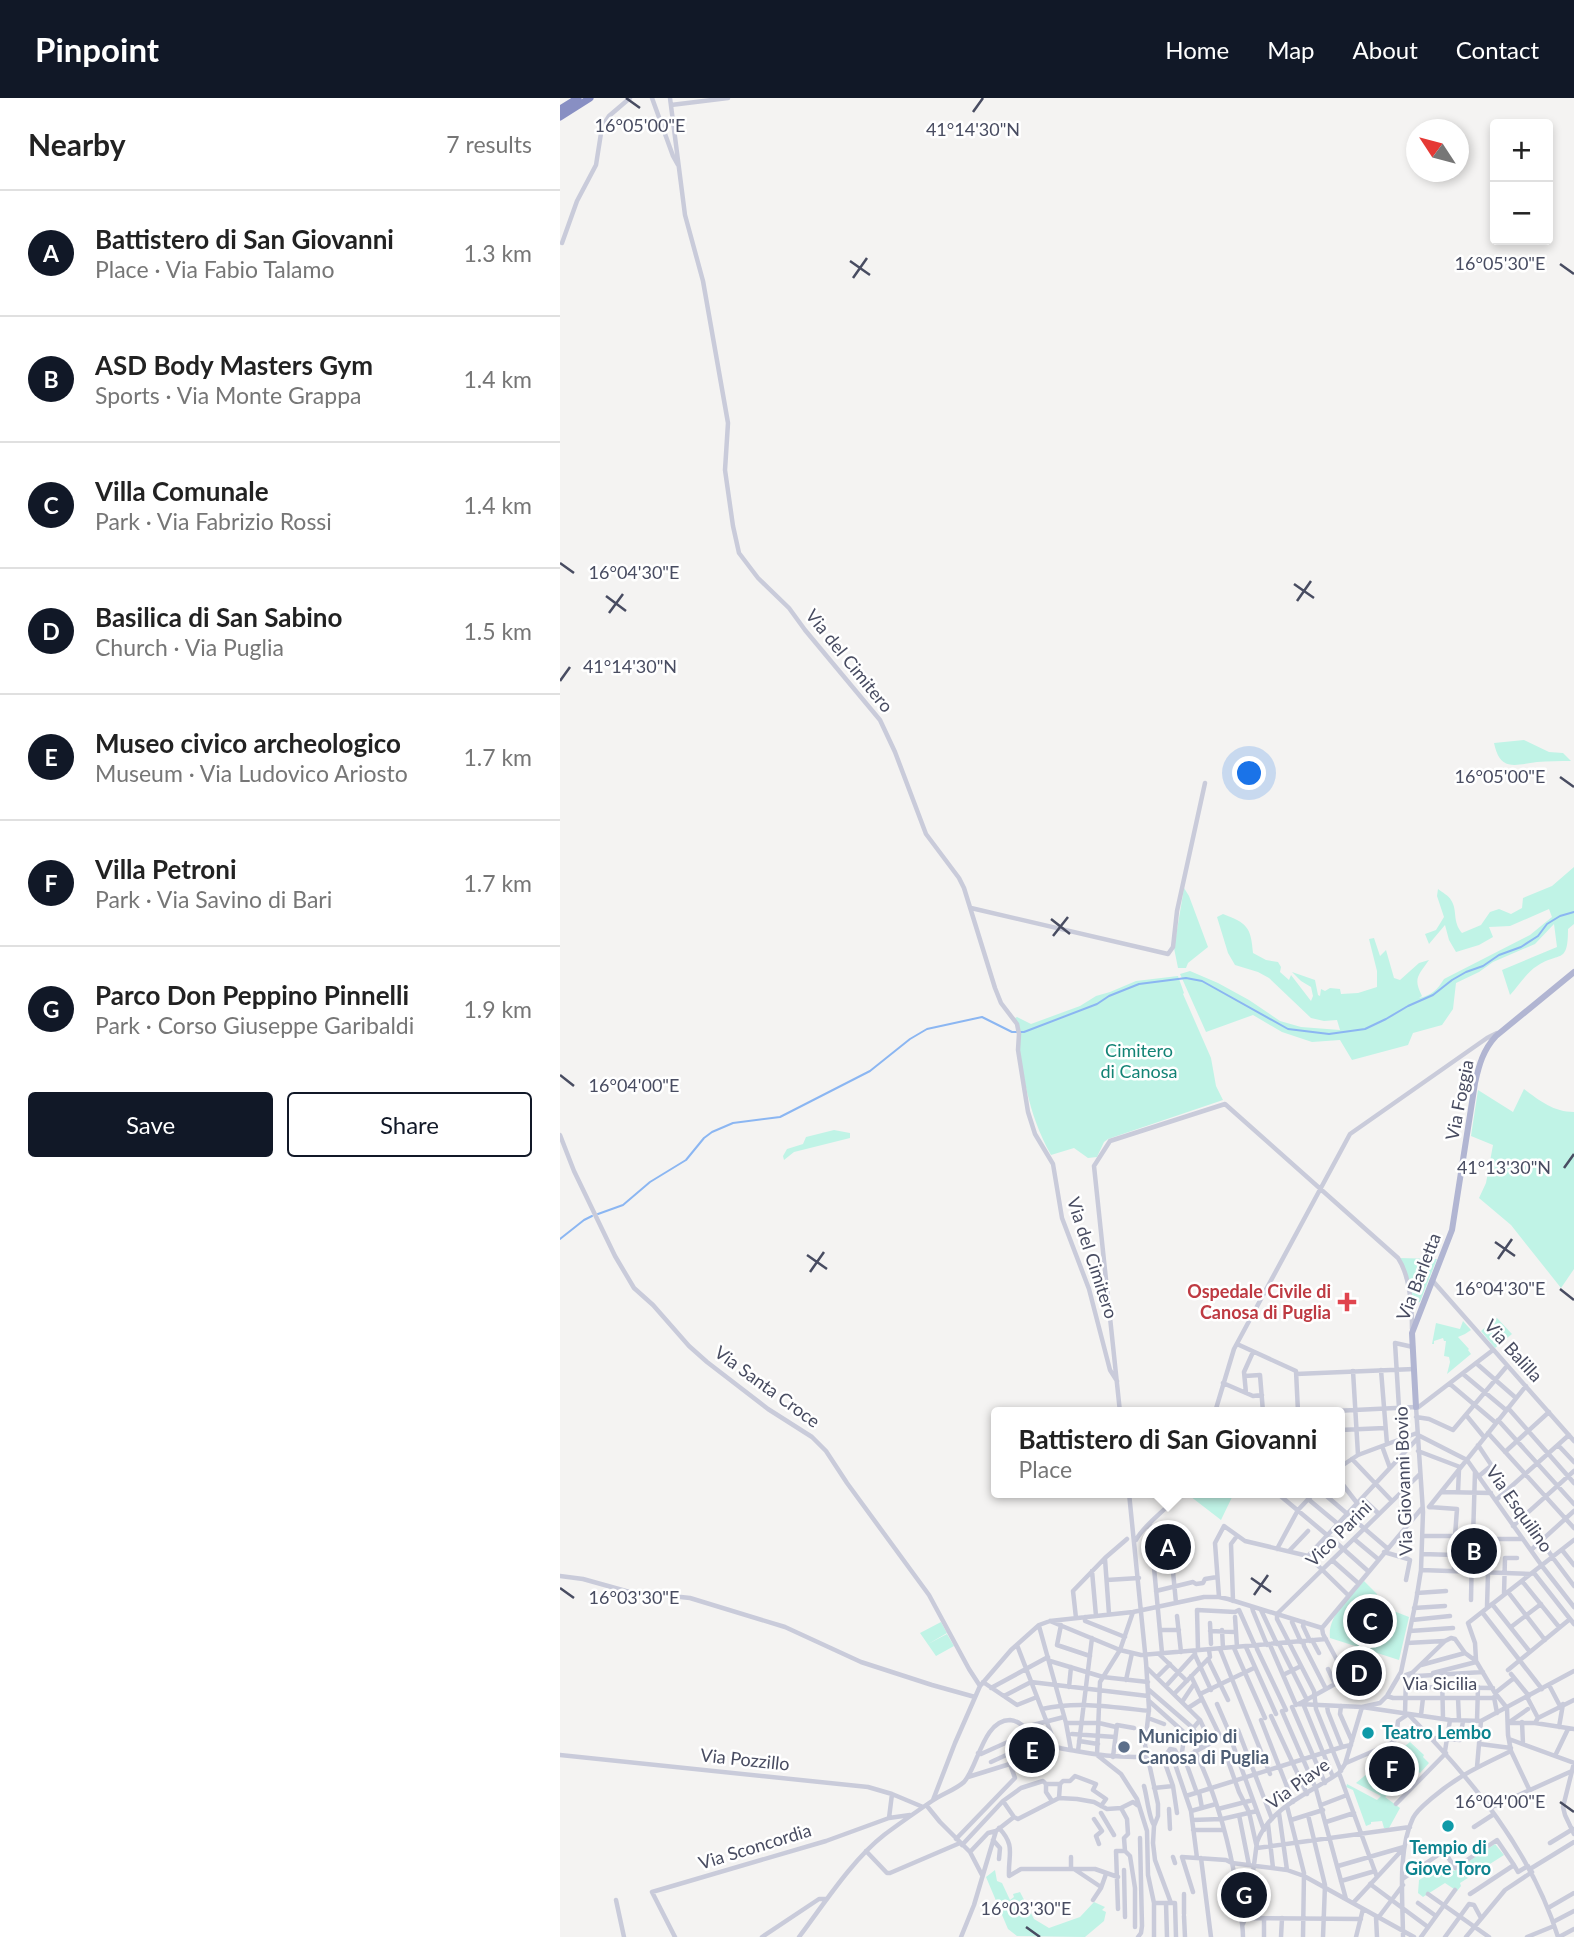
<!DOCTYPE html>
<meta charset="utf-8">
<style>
body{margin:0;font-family:Lato,sans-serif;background:#f2f2f2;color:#222}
.controls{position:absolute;right:21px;top:21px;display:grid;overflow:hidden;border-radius:7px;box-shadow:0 4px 10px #0003}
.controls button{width:63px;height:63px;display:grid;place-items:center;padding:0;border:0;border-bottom:2px solid #e0e0e0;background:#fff;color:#222;font:35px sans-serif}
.compass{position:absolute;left:846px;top:21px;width:63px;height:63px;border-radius:50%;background:#fff;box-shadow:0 4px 10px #0003;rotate:306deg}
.you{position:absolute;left:690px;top:676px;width:24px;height:24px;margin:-18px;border:5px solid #fff;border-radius:50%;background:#1a73e8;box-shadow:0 0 0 10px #1a73e833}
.badge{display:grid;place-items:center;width:46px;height:46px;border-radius:50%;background:#111827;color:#fff;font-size:23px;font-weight:700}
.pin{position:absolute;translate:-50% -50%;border:4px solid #fff;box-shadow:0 2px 7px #0006}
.popup{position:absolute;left:431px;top:1309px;width:354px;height:91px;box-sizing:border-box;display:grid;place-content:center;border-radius:7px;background:#fff;filter:drop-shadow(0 2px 5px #0005);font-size:23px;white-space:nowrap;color:#767676}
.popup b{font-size:26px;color:#222}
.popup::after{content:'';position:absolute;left:50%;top:100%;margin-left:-14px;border:14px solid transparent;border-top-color:#fff}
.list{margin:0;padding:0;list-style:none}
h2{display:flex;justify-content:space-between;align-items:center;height:91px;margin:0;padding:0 28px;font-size:30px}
h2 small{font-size:23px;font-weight:400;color:#767676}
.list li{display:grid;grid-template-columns:46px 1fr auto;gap:21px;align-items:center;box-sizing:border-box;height:126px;padding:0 28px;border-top:2px solid #e0e0e0}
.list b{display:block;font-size:26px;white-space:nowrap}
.list p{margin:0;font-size:23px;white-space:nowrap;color:#767676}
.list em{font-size:23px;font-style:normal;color:#767676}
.actions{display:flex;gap:14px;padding:21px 28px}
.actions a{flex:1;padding:16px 0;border:2px solid #111827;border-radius:7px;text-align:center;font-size:24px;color:#111827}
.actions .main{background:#111827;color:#fff}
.map{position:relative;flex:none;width:1014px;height:1839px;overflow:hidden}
header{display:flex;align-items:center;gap:42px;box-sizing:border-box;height:98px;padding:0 35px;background:#111827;color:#fff}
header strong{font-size:33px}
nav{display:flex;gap:38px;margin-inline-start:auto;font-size:24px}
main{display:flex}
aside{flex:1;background:#fff}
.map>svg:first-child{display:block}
.green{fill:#c0f3e6}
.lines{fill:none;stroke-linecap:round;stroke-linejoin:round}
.stream{stroke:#8bb6f2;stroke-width:2}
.minor{stroke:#c9cbda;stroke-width:4.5}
.major{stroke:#b1b5d2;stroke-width:6}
.highway{stroke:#888fc3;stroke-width:7}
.ticks{fill:none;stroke:#484c61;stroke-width:2.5}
.health-dot{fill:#e0444e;stroke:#fff;stroke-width:2.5}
.culture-dot{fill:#0f9aa8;stroke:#fff;stroke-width:2.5}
.service-dot{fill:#5c6f8a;stroke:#fff;stroke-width:2.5}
.labels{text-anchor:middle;stroke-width:5;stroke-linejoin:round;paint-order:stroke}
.street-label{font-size:18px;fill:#484c61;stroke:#fff}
.park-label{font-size:18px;fill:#128375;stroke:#fff}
.health-label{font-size:18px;font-weight:bold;fill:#be3a42;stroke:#fff;text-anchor:end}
.culture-label{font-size:18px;font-weight:bold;fill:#0d838f;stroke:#fff;text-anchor:start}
.service-label{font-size:18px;font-weight:bold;fill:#4e5e75;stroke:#fff;text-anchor:start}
.ticks-label{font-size:18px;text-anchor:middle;fill:#484c61;stroke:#fff;stroke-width:5;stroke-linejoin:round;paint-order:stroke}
</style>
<header>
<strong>Pinpoint</strong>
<nav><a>Home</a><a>Map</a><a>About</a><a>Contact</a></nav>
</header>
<main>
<aside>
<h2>Nearby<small>7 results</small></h2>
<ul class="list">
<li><span class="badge">A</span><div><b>Battistero di San Giovanni</b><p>Place · Via Fabio Talamo</p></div><em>1.3 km</em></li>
<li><span class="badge">B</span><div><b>ASD Body Masters Gym</b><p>Sports · Via Monte Grappa</p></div><em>1.4 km</em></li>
<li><span class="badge">C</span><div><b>Villa Comunale</b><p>Park · Via Fabrizio Rossi</p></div><em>1.4 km</em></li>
<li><span class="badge">D</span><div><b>Basilica di San Sabino</b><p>Church · Via Puglia</p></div><em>1.5 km</em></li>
<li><span class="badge">E</span><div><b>Museo civico archeologico</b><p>Museum · Via Ludovico Ariosto</p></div><em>1.7 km</em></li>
<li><span class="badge">F</span><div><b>Villa Petroni</b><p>Park · Via Savino di Bari</p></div><em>1.7 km</em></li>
<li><span class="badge">G</span><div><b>Parco Don Peppino Pinnelli</b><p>Park · Corso Giuseppe Garibaldi</p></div><em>1.9 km</em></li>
</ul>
<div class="actions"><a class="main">Save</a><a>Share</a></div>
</aside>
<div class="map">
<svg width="1014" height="1839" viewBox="0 0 1014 1839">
<rect width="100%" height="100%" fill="#f4f3f2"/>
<path class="green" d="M964,642l25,12 14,1 8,8c-11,0 -23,0 -34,1 -22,3 -37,10 -43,-19z
M1014,769v57l-6,5c0,36 -8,22 -31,37 -10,6 -19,20 -27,29l-8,-25 55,-23 -3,-23 -19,20 -42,18 -14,10 -23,11 -3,26 -11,16 -29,8 -5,12 -56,15 -12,-20 -28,2 -30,-10 -29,-17 -47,17 -26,-58 10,-3 28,12 31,17 31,21 21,6 39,3 -3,-10 -13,1 -13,-3 -42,-40 -11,-6 -23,-7 -7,-12 -11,-36 6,-3c24,9 28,13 30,39l13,7 12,2 3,5 -1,5 9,8 2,-5 20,26 2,-5 -2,-9 -10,-6 -9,-9 23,8 3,15 2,1 1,-7 4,2 5,-3 10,1 1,5 17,-1 19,-6v-16l-8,-32 5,-1 6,18 6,-6 8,28 6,2 19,-17 10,-3c-11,16 -16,18 -7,36l-3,2c12,-2 19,-9 25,-19l86,-44 22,-18 -3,-8 -39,17 -21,1 4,10 -14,8 -23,7 -7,-12 -4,-15 -16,19 -4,-10 11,-4 8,-13 -7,-21 1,-7c4,3 11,7 13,11 7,11 1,21 11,33l19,-8 9,-13 9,-3 12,5 11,-6 1,-10 29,-12z
M624,790l5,8 19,51 -20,16 -2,5h-8l-4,-20z
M618,878l6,17 -1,1 28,64 5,28 7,14 -115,39 -4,3 -7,15 -9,1 -14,-10 -23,7c-25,-45 -29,-87 -36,-137l2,-1 14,7 49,-18 16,-10 14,-4 26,-11z
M964,991c16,12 30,23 50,23v157l-13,19 -50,-63 -32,-27 7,-15 7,-38 -22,-9 7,-46 35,22z
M274,1032l16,3v5l-56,14 -10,8 -1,-4 4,-7 16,-5 3,-7z
M840,1160l37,1 -17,43 -10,-1z
M937,1220l15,16 -17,14 -14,-17z
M903,1223l8,9 -6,4 -7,3 11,12 -1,1 3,4 -24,20 3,-12 -1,-5 -5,-1 2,-15h-2l-1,-3 -9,3v3h-2l4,-21 24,6z
M626,1395h48l-13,27z
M804,1483l13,13 -4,12 18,4 18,7 -10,43 -69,-22c-3,-22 20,-41 34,-57z
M381,1524l6,11 -19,11 19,-10 7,12 -18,10 -16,-23z
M850,1644l14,13 -1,2 6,6 -9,10 -4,-3 -2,2 -4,-3 -5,5v4l-11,11 1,2 -10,6 15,11 -11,20h-5l-2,-7 -11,1v2l-5,2 -13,-36 -7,-3 1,-3 30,16 4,-4 -25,-13 25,-21 3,3 9,-8 3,3 8,-7 -3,-4z
M935,1746l9,11 -44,28 1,3 -4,5 -12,-8 -22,14 -5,-4 1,-13 30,-17 5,8z
M435,1772l2,11 5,2 8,17 4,-3 -1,-3 7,-2 14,27 15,9 31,-11 14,-15 11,5 -3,3 4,2 -2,9 -19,16 -68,-1 -9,-7 -22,-52z"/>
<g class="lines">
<path class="stream" d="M38,1116l25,-9 27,-23 36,-22 18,-22 8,-6 21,-9 47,-6 90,-46 40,-32 17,-10 55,-12 30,15h12l73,-28 12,-8 30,-12 47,-6 16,3 86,48 41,5 36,-5 21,-10 22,-13 25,-11 19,-15 14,-8 17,-6 16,-11 22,-8 17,-11 9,-12 13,-8 14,-4
M0,1141l24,-19 8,-4"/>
<path class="minor" d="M92,0l21,58 5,9
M110,0l15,117 18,66 25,142 -3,47 8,56 6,27 19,25 31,30 16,22 75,90 15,32 31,82 33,44 5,10 31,100 6,15 16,21 2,10 -1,16 10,62 7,22 18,30 9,54 27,71 21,81 7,11
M111,7l57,-7
M2,145l15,-42 19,-36 6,-38 7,-11 21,-18
M411,810l197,46 5,-7 4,-36 28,-128
M0,1037l14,36 41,85 19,32 19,17 36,41 18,16 61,47 44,28 14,14 21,32 82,112 40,74 11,17
M872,1182l142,161
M677,1246l59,27 2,41
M916,1265l40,35
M821,1272l6,74
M793,1273l5,84
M736,1276l118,-5
M903,1276l43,36
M685,1278l15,-1 3,37
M663,1285l30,13 9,-1
M890,1286l46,39
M686,1295l-2,-21 9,-20
M839,1310l-4,-65 18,4
M948,1310l66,75
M856,1311l77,-59
M560,1314l-26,-246 16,-25 115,-37 173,154c12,18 14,48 14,71
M655,1314l19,-63 116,-215 137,-96 10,-5
M754,1314l102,-5 7,105 -2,58 -5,31 -15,71 -14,24 -7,7 -18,4
M906,1317l18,22
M856,1319l13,2 24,11 54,-64
M938,1322l76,84
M780,1332l45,-2
M928,1335l86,95
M858,1337l49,25 75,106 32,41
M918,1347l75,113 21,28
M998,1347l16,17
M822,1348l8,22
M858,1353l42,16
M945,1354l44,-40
M792,1361l40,42
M780,1369l18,-12 59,-22
M919,1378l12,-10
M780,1383l17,22
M882,1394l49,1
M898,1394l1,-23
M569,1395l17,169 3,47 -4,36 13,59v12l-4,10 -1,17 2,17 16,43
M717,1395l50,42
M763,1395l64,55
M802,1400l17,16
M748,1401l30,25
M936,1402l73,-65
M869,1409l97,-121
M590,1427l12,128
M953,1428l61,-55
M863,1438h32l2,-27 -27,-2
M771,1440l37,33
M913,1440l2,-66
M794,1441l24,20
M576,1442c8,-16 32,-31 44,-47
M717,1451l21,-39 16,-17
M971,1452l43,-39
M1002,1452l12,15
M729,1453l19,-20
M824,1454l24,7
M862,1456l33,1
M748,1458l109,-117
M545,1461l4,55
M772,1462l26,23
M612,1463l4,42
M861,1472l110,4
M532,1473l4,45
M894,1473l1,-35 34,3
M974,1475l40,51
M0,1478l23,3 43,12 64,7 95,29 76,35 71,23 43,12
M547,1482l32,-2
M846,1482l4,-20
M962,1483l37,46
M596,1493l37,-9 3,2 7,-1 2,-4 12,-2
M948,1494l37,48
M857,1495l29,-2
M944,1496l1,-36h12
M659,1499l-4,-54 9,-17 21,15 63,15 40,39
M911,1502l1,-50
M673,1503l-2,-57 6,-8
M932,1506l38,48
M692,1509l1,4 14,34
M927,1509l2,-68h34
M854,1510l31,-2
M701,1512l16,34
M573,1514l-13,38 -20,32 -3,73 24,19 16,25 10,32 1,44 6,28v34
M922,1514l60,77
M617,1518l4,36
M525,1519v4l40,16
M675,1519l2,30
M516,1520l-3,-27 32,-33 22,-19
M733,1521l-1,3 9,20
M852,1522l38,-4
M490,1523l70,29 21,5 185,-16
M744,1524l-1,4 7,15
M650,1525l1,21
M501,1527l-4,20 33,11
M479,1528l27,97 5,27
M951,1529l30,-23
M762,1530l100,-120
M600,1532h19
M662,1532l1,18
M650,1533l25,1
M850,1533l43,-3
M752,1542l7,13
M743,1543l1,5 22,43
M847,1545l37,-2
M719,1546l28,56
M457,1547l39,101
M710,1547l26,60
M697,1548v3l29,61
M686,1549l30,67
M674,1550l31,70
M660,1551l50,125
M638,1552l-1,-40 38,2 4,-2 16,36
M599,1556l28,27
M635,1557l16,35
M648,1561l20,41
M916,1562l-1,-17 -7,-20 106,-83
M490,1563l53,16 45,5
M861,1567l44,-12
M587,1570l53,52 11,23c-12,6 -28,18 -43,17l-2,-5
M768,1571l7,15
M948,1572l62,-51
M873,1575l43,-11
M882,1576l1,45
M951,1576l18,22
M723,1577l18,-9
M846,1577l6,-2 33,-32 6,-3 4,1 10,14 11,8 19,32 12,15 1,27 3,16 18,38
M847,1577l10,1 66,-4
M631,1578l30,62
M597,1579l13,-13
M566,1582l6,-27
M423,1584l34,23 20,-8
M989,1587l11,21
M606,1588l29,-32
M509,1589l2,-20
M846,1589l87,1
M431,1590l57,-31
M589,1592l44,38 9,20
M935,1595l19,-15
M614,1596l36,-37 -1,-7
M640,1596l54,-26
M444,1598l27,-14 117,14
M827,1598l6,2h101
M934,1599l3,16
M967,1599l11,21
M898,1600l1,22
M589,1603l38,34
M622,1604l12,-18
M657,1606l13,30
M738,1606l64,3 88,13 31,1 93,-50
M739,1606l36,-20 10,-9 -22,-41 -1,-6
M744,1608l29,71
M767,1608l1,6 14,35 9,-2
M781,1608l-1,8 12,27
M732,1609l33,76
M628,1610l14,-9
M482,1611c36,-8 71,-2 107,2
M722,1613l34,78 30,110
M845,1616l1,-39
M849,1617c62,64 122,135 149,222
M861,1617l2,-17
M711,1618l36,78
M588,1620l16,6
M701,1622l32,82
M917,1623l1,-34
M962,1624l1,22
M506,1625h33l17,4
M948,1625h27l39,6
M948,1625l20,-14
M975,1625l3,-5 36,-18
M473,1627l31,-8
M999,1629l4,-23
M678,1632l34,89
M512,1636l43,3
M669,1636l35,96
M873,1640l27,2 3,-19
M949,1641l65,24
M519,1643l19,3
M920,1646l31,4
M518,1653l14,-113
M635,1653c23,48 37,100 44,153 2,11 4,22 4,33
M885,1653l5,-31
M622,1654l2,-13 16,-19
M418,1655l3,1 49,-22
M0,1657l308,32 24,7 31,13
M995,1658l13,-27
M553,1659l4,-32 17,3
M624,1659l13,36
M667,1660l12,34 10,20 8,36 153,-21
M431,1664l48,-22
M786,1665l44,-19 6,-5 2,-18 9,-6
M1014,1665l-11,44 2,8 9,19
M917,1669l4,-46
M781,1673l-25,-62 -2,-18 -37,-72v-5l143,-140
M779,1675l38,104
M408,1679l45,-14 37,-17
M486,1686v8l6,9
M584,1688c3,10 5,33 10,39
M613,1688l4,27
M594,1690l19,-2 -7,-20 4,-6
M639,1694l3,16
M626,1698l156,-49
M499,1700l1,-14 3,-3h7l5,-5 21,8 -3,6 13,9 -5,7
M373,1702l22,-57 25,-57 31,-36 28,-25 11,-4 83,-9 71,-15h15l9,2 94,29
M443,1703l11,16
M836,1706l50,-51
M761,1707l26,-10
M367,1708l13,16 30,30 12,23
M727,1708l17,67 -1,64
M561,1710l6,11 1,15 -4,4 1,13 5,5 5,32v39
M930,1710l82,-37
M609,1711l1,20
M658,1711l35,-9
M631,1713l25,-7
M541,1715l13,22
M719,1715l8,57
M679,1717l10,50
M748,1717l17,70 -2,52
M329,1720l3,-24
M534,1721l8,12 -6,5 3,8
M632,1722l30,-1 35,-8
M731,1722l32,-10
M766,1724l28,-9
M708,1726l5,44
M914,1729l20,-13
M439,1730c17,18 9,26 10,48l12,-7h74l23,8
M633,1732h31
M396,1741l59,-61 -5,-14
M433,1742l7,8 -1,11
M990,1745l23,-14
M402,1747l41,-44 18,-13 22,-7 3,3h14
M306,1753l21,22h3l70,-30
M410,1754l18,-19 8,-2
M613,1759l2,6
M641,1760l10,79
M954,1767l4,7 10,-6
M778,1768l66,-19
M511,1771v-12
M514,1771l27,18
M970,1771l44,-27
M564,1772l1,47
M844,1780l40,-27 11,17 42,-28 17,25 -44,29
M781,1783l34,-10
M810,1786l58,43
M633,1794l-11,-35 44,3 6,3 55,7 17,6 110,61
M868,1796l61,43
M56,1802l8,37
M533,1802l8,-12 5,-14
M594,1805h21l1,34
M606,1805l1,34
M793,1805l51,-55
M858,1805l18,13
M988,1810l26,-15
M558,1811l-2,-58h9
M624,1816v-20
M624,1818l1,21
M816,1819l1,20
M685,1820l116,1
M818,1820l25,-33
M993,1824l21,-11
M683,1826l5,-14 9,-68c13,-35 53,-49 82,-69l6,-9 17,-57
M115,1839l-23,-45 174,-51 63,-23 21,-3
M202,1839l57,-38h8
M239,1839c25,-33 53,-77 85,-102 16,-12 32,-23 48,-34 10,-7 23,-11 32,-19 14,-15 19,-62 46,-62 14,1 22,18 35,23 9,5 20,6 31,8 31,6 59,8 90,4l4,-6 5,1 3,6 -3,4v4l16,47 6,47
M401,1839l13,-32 22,-74 18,-14 4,2 41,-21 18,1 17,3 13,7 14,-1 12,-6 4,3
M578,1839l3,-4 1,-7 -2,-88
M704,1839v-19
M721,1839l1,-19
M796,1839l7,-28
M843,1839c0,-36 -6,-86 10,-119 4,-8 12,-14 19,-20 27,-23 48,-32 79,-47
M861,1839l34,-47
M885,1839l24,-33 5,1 7,13
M906,1839l39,-47 27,-18
M967,1839l27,-11
M999,1839l15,-8"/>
<path class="major" d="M856,1309l-4,-74 40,-103 23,-147c4,-18 8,-33 21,-47l78,-64"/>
<path class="highway" d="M0,11l18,-11
M0,19l30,-19"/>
</g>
<path class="ticks" d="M66,0l14,10M413,14l10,-14M290,163l20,14M1000,166l14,10M293,180l14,-20M0,465l14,10M734,486l20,14M46,498l20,15M737,503l14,-20M49,515l14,-19M0,583l10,-14M1000,679l14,10M491,821l19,15M493,838l15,-19M0,977l14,11M1004,1070l10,-14M935,1144l20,14M247,1157l20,14M938,1161l14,-20M250,1174l14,-20M1000,1191l14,11M691,1480l20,14M0,1490l14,10M694,1497l14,-20M1000,1704l14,10M466,1829l14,10"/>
<path class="health-dot" d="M783.5 1193.5h7v7h7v7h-7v7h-7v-7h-7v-7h7z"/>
<g class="culture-dot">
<circle cx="808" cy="1635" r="7"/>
<circle cx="888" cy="1728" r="7"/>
</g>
<circle class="service-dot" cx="564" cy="1649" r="7"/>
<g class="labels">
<g class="street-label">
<text transform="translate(289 563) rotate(51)" y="6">Via del Cimitero</text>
<text transform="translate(900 1002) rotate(-79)" y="6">Via Foggia</text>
<text transform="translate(532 1160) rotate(72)" y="6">Via del Cimitero</text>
<text transform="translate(859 1179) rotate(-69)" y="6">Via Barletta</text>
<text transform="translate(953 1253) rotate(48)" y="6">Via Balilla</text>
<text transform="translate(207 1289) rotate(36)" y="6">Via Santa Croce</text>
<text transform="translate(844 1383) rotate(-92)" y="6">Via Giovanni Bovio</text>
<text transform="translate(959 1411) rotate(55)" y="6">Via Esquilino</text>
<text transform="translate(779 1436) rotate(-45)" y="6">Vico Parini</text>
<text x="880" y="1592">Via Sicilia</text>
<text transform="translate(185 1662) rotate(6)" y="6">Via Pozzillo</text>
<text transform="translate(738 1686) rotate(-36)" y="6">Via Piave</text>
<text transform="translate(195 1749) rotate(-17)" y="6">Via Sconcordia</text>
</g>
<g class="park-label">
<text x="579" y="959">Cimitero<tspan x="579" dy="21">di Canosa</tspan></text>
</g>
<g class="health-label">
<text x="771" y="1200">Ospedale Civile di<tspan x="771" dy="21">Canosa di Puglia</tspan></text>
</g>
<g class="culture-label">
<text x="822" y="1641">Teatro Lembo</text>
<text x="888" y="1756" text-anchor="middle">Tempio di<tspan x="888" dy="21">Giove Toro</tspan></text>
</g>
<g class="service-label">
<text x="578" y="1645">Municipio di<tspan x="578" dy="21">Canosa di Puglia</tspan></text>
</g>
</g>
<g class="ticks-label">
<text x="80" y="34">16°05'00"E</text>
<text x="413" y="38">41°14'30"N</text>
<text x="940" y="172">16°05'30"E</text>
<text x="74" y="481">16°04'30"E</text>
<text x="70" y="575">41°14'30"N</text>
<text x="940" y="685">16°05'00"E</text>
<text x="74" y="994">16°04'00"E</text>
<text x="944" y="1076">41°13'30"N</text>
<text x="940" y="1197">16°04'30"E</text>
<text x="74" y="1506">16°03'30"E</text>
<text x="940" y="1710">16°04'00"E</text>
<text x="466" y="1817">16°03'30"E</text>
</g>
</svg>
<div class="controls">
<button>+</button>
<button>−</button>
</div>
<svg class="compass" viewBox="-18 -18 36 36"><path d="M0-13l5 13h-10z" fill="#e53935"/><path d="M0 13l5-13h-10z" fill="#767676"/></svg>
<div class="you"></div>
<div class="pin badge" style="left:608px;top:1449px">A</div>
<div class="popup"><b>Battistero di San Giovanni</b>Place</div>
<div class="pin badge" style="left:914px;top:1453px">B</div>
<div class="pin badge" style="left:810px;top:1523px">C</div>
<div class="pin badge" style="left:799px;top:1575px">D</div>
<div class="pin badge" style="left:472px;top:1652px">E</div>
<div class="pin badge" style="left:832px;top:1671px">F</div>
<div class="pin badge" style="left:684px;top:1797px">G</div>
</div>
</main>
